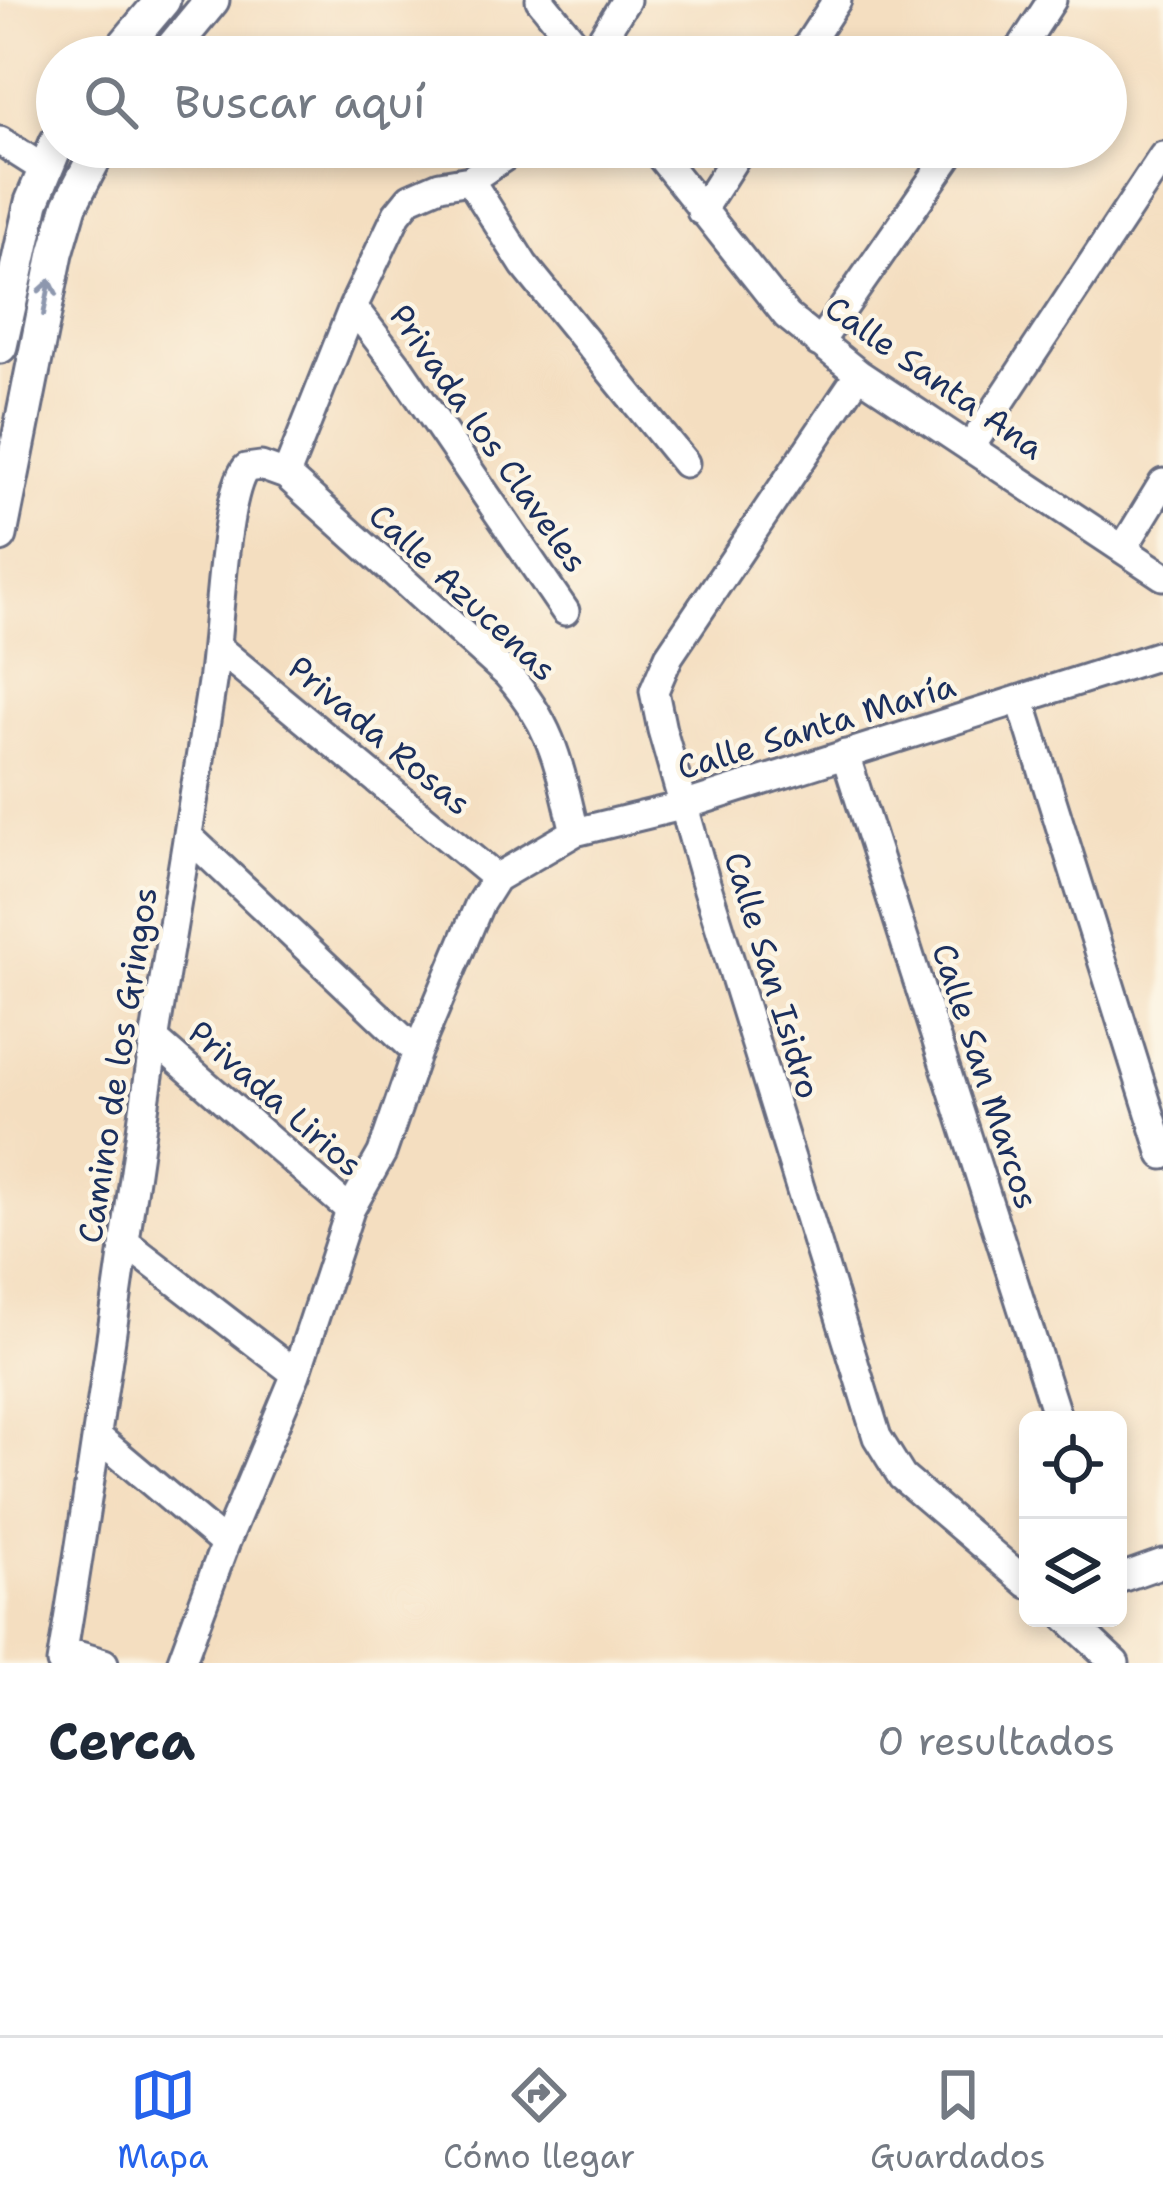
<!DOCTYPE html>
<html lang="es">
<meta charset="utf-8">
<style>
body{margin:0;font-family:"Shantell Sans",sans-serif;background:#f2f2f3;color:#1f2937}
.controls{position:absolute;right:36px;bottom:36px;display:grid;overflow:hidden;border-radius:18px;box-shadow:0 6px 18px #0003}
.controls button{width:108px;height:108px;display:grid;place-items:center;padding:0;border:0;border-bottom:3px solid #e0e1e3;background:#fff;color:#1f2937;font:60px sans-serif}
.list{margin:0;padding:0;list-style:none}
h2{display:flex;justify-content:space-between;align-items:center;height:156px;margin:0;padding:0 48px;font-size:51px}
h2 small{font-size:39px;font-weight:400;color:#747a83}
.icon{flex:none;width:66px;height:66px;fill:none;stroke:currentColor;stroke-width:2;stroke-linecap:round;stroke-linejoin:round}
.map{position:relative;flex:none;width:1163px;height:1663px;overflow:hidden}
.search{position:absolute;background:#fff;box-shadow:0 6px 18px #0003;left:36px;right:36px;top:36px;height:132px;display:flex;align-items:center;gap:30px;box-sizing:border-box;padding:0 42px;border-radius:66px;color:#747a83;font-size:45px}
.sheet{height:372px;background:#fff}
nav{display:flex;justify-content:space-around;align-items:center;box-sizing:border-box;height:168px;border-top:3px solid #e0e1e3;background:#fff;font-size:33px;color:#747a83}
nav a{display:grid;justify-items:center;gap:6px}
nav .on{color:#2563eb}
.map>svg:first-child{display:block}
.lines{fill:none;stroke-linecap:round;stroke-linejoin:round}
.minor-casing{stroke:#676c80;stroke-width:33}
.major-casing{stroke:#676c80;stroke-width:39}
.minor{stroke:#fff;stroke-width:27}
.major{stroke:#fff;stroke-width:33}
.oneway{stroke:#8d97ae}
.labels{text-anchor:middle;stroke-width:9;stroke-linejoin:round;paint-order:stroke}
.street-label{font-size:33px;fill:#1b2f5e;stroke:#fcf5e5}
</style>
<div class="map">
<svg width="1163" height="1663" viewBox="0 0 1163 1663">
<rect width="100%" height="100%" fill="#fcf5e5"/>
<filter id="ink" filterUnits="userSpaceOnUse"><feTurbulence type="fractalNoise" baseFrequency=".00833" numOctaves="2"/><feDisplacementMap in="SourceGraphic" scale="24" xChannelSelector="R" yChannelSelector="G"/><feConvolveMatrix kernelMatrix="1 2 1 2 8 2 1 2 1" color-interpolation-filters="sRGB"/></filter>
<filter id="wash" filterUnits="userSpaceOnUse"><feTurbulence type="fractalNoise" baseFrequency=".004" numOctaves="4" result="noise"/><feDisplacementMap in="SourceGraphic" scale="48" xChannelSelector="R" yChannelSelector="G"/><feGaussianBlur stdDeviation="2.7" result="paint"/><feColorMatrix in="noise" values="0 0 0 0 0 0 0 0 0 0 0 0 0 0 0 0 0 1.4 0 .05"/><feComposite in="paint" operator="in"/></filter>
<g filter="url(#wash)">
<rect width="100%" height="100%" fill="#f4dec0"/>
</g>
<g filter="url(#ink)">
<g class="lines">
<defs>
<path id="minor" d="M540,0l46,57
M590,57l36,-57
M800,57l37,-57
M1015,57l37,-57
M0,141l44,28
M653,147l134,169 72,58 304,202
M470,180l54,85 161,198
M701,211l41,-64
M353,307l45,59 167,245
M819,343l136,-196
M859,374l-190,282 -15,35 8,39 43,150 172,557 25,40 126,107
M970,448l193,-292
M286,475l67,-168 44,-93 13,-16 30,-13 30,-5 49,-33
M1124,547l39,-64
M218,648l278,230
M1021,701l142,454
M845,754l213,666
M189,837l228,215
M155,1040l195,170
M126,1243l170,131
M99,1438l126,106
M1118,1579l45,-16
M1067,1618l48,45
M63,1651l41,12
M61,1663c35,-207 62,-414 93,-621 19,-120 40,-240 58,-360 7,-44 11,-186 34,-214l15,-2 25,9 221,199c47,53 52,92 68,158
M181,1663l44,-119 71,-170 54,-164 32,-57 35,-101 62,-147 17,-27 79,-46 111,-27 477,-151"/>
<path id="major" d="M115,57l48,-57
M165,57l47,-57
M0,346l32,-144 25,-60
M0,535l56,-282 14,-48 30,-58"/>
</defs>
<use href="#minor" class="minor-casing"/>
<use href="#major" class="major-casing"/>
<use href="#minor" class="minor"/>
<use href="#major" class="major"/>
</g>
<defs><path id="oneway-shaft" d="M-6 0H5M1.5-3L5.5 0L1.5 3" fill="none" stroke-width="1.6" stroke-linecap="round" stroke-linejoin="round" transform="scale(3)"/></defs>
<use class="oneway" href="#oneway-shaft" transform="translate(47 297) rotate(-79)"/>
</g>
<g class="labels">
<g class="street-label">
<text transform="translate(935 377) rotate(35)" y="12">Calle Santa Ana</text>
<text transform="translate(489 438) rotate(55)" y="12">Privada los Claveles</text>
<text transform="translate(463 592) rotate(43)" y="12">Calle Azucenas</text>
<text transform="translate(816 726) rotate(-17)" y="12">Calle Santa María</text>
<text transform="translate(380 735) rotate(40)" y="12">Privada Rosas</text>
<text transform="translate(773 975) rotate(73)" y="12">Calle San Isidro</text>
<text transform="translate(117 1065) rotate(-81)" y="12">Camino de los Gringos</text>
<text transform="translate(986 1076) rotate(72)" y="12">Calle San Marcos</text>
<text transform="translate(276 1098) rotate(41)" y="12">Privada Lirios</text>
</g>
</g>
</svg>
<div class="controls">
<button><svg class="icon" aria-label="locate" viewBox="0 0 24 24"><circle cx="12" cy="12" r="6"/><path d="M12 2v4M12 18v4M2 12h4M18 12h4"/></svg></button>
<button><svg class="icon" aria-label="layers" viewBox="0 0 24 24"><path d="M12 4l9 5-9 5-9-5zM3 14l9 5 9-5"/></svg></button>
</div>
<div class="search"><svg class="icon" aria-label="search" viewBox="0 0 24 24"><circle cx="10" cy="10" r="6"/><path d="M15 15l6 6"/></svg>Buscar aquí</div>
</div>
<section class="sheet">
<h2>Cerca<small>0 resultados</small></h2>
<ul class="list">
</ul>
</section>
<nav>
<a class="on"><svg class="icon" aria-label="map" viewBox="0 0 24 24"><path d="M3 6l6-2 6 2 6-2v14l-6 2-6-2-6 2zM9 4v14M15 6v14"/></svg>Mapa</a>
<a><svg class="icon" aria-label="directions" viewBox="0 0 24 24"><path d="M12 3l9 9-9 9-9-9zM9 14v-3h6M13 9l2 2-2 2"/></svg>Cómo llegar</a>
<a><svg class="icon" aria-label="saved" viewBox="0 0 24 24"><path d="M7 4h10v16l-5-4-5 4z"/></svg>Guardados</a>
</nav>
